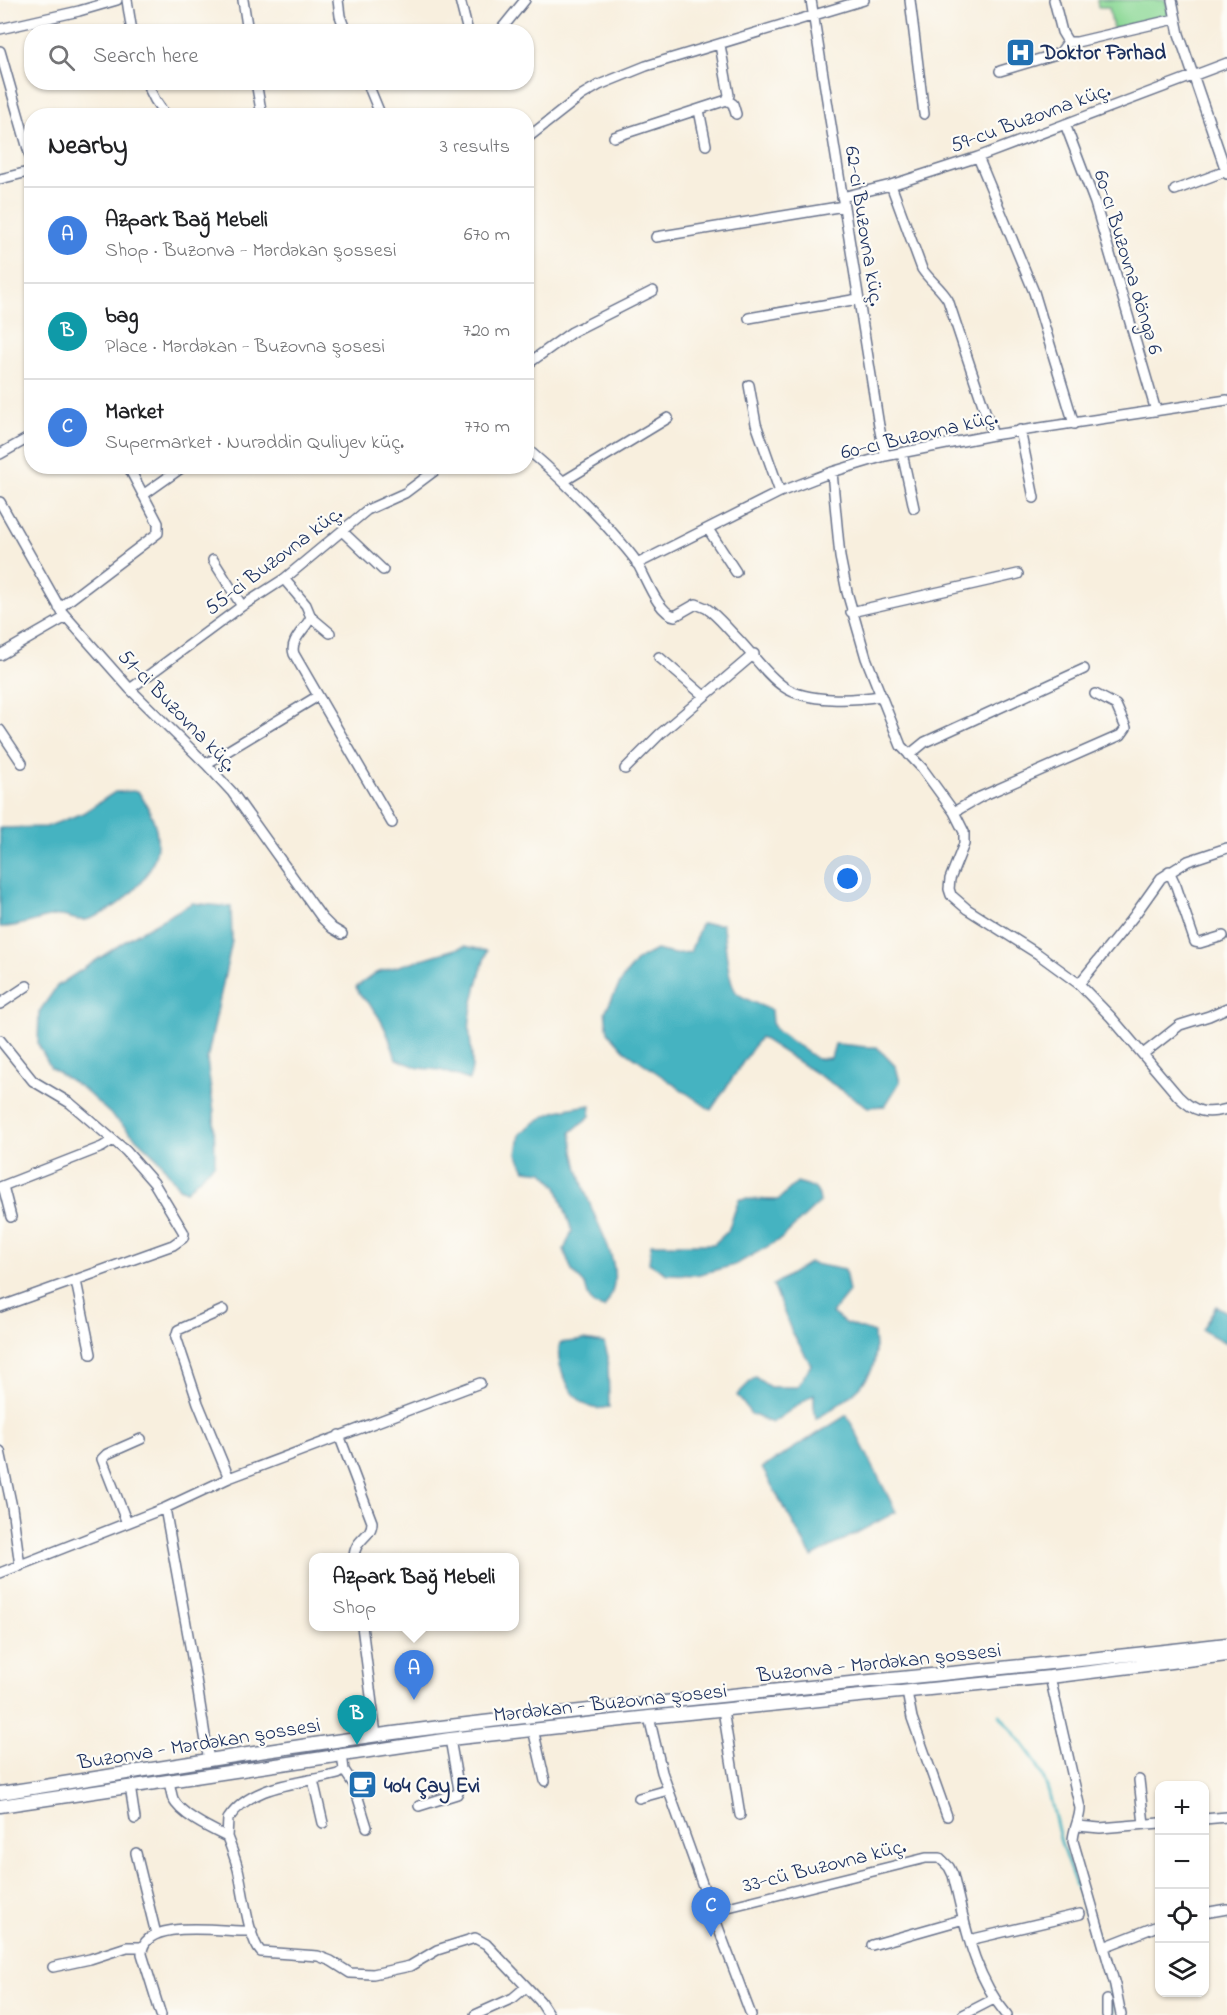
<!DOCTYPE html>
<meta charset="utf-8">
<style>
body{margin:0;font-family:"Indie Flower",sans-serif;background:#f2f2f2;color:#202124}
.controls{position:absolute;right:18px;bottom:18px;display:grid;overflow:hidden;border-radius:12px;box-shadow:0 2px 4px #0004}
.controls button{width:54px;height:54px;display:grid;place-items:center;padding:0;border:0;border-bottom:2px solid #e0e0e0;background:#fff;color:#202124;font:30px sans-serif}
.you{position:absolute;left:848px;top:879px;width:21px;height:21px;margin:-15px;border:4px solid #fff;border-radius:50%;background:#1a73e8;box-shadow:0 0 0 9px #1a73e833}
.badge{display:grid;place-items:center;width:39px;height:39px;border-radius:50%;background:#db2777;color:#fff;font-size:20px;font-weight:700}
.pin{position:absolute;translate:-50% -50px;filter:drop-shadow(0 2px 3px #0008)}
.pin::after{content:'';position:absolute;top:32px;width:21px;height:18px;background:inherit;clip-path:polygon(0 0,100% 0,50% 100%)}
.popup{position:absolute;left:309px;top:1553px;width:210px;height:78px;box-sizing:border-box;display:grid;place-content:center;border-radius:12px;background:#fff;filter:drop-shadow(0 2px 4px #0005);font-size:20px;white-space:nowrap;color:#757577}
.popup b{font-size:22px;color:#202124}
.popup::after{content:'';position:absolute;left:50%;top:100%;margin-left:-12px;border:12px solid transparent;border-top-color:#fff}
.list{margin:0;padding:0;list-style:none}
h2{display:flex;justify-content:space-between;align-items:center;height:78px;margin:0;padding:0 24px;font-size:26px}
h2 small{font-size:20px;font-weight:400;color:#757577}
.list li{display:grid;grid-template-columns:39px 1fr auto;gap:18px;align-items:center;box-sizing:border-box;height:96px;padding:0 24px;border-top:2px solid #e0e0e0}
.list b{display:block;font-size:22px;white-space:nowrap}
.list p{margin:0;font-size:20px;white-space:nowrap;color:#757577}
.list em{font-size:20px;font-style:normal;color:#757577}
.icon{flex:none;width:33px;height:33px;fill:none;stroke:currentColor;stroke-width:2;stroke-linecap:round;stroke-linejoin:round}
.map{position:relative;flex:none;width:1227px;height:2015px;overflow:hidden}
.search{position:absolute;background:#fff;box-shadow:0 2px 4px #0004;left:24px;top:24px;width:510px;height:66px;display:flex;align-items:center;gap:15px;box-sizing:border-box;padding:0 21px;border-radius:24px;color:#757577;font-size:22px}
.panel{position:absolute;background:#fff;box-shadow:0 2px 4px #0004;left:24px;top:108px;width:510px;height:366px;border-radius:24px}
.map>svg:first-child{display:block}
.green{fill:#8bd895;stroke:#53847a;stroke-width:1.5}
.water{fill:#45b3c1;stroke:#307190;stroke-width:1.5}
.lines{fill:none;stroke-linecap:round;stroke-linejoin:round}
.stream{stroke:#45b3c1;stroke-width:3}
.minor-casing{stroke:#68728b;stroke-width:12}
.major-casing{stroke:#68728b;stroke-width:15}
.minor{stroke:#fff;stroke-width:9}
.major{stroke:#fff;stroke-width:12}
.labels{text-anchor:middle;stroke-width:4.5;stroke-linejoin:round;paint-order:stroke}
.poi-label{font-size:21px;font-weight:bold;fill:#1b2f5e;stroke:#fdfcf7;text-anchor:start}
.street-label{font-size:21px;fill:#1b2f5e;stroke:#fdfcf7}
</style>
<div class="map">
<svg width="1227" height="2015" viewBox="0 0 1227 2015">
<rect width="100%" height="100%" fill="#fdfcf7"/>
<filter id="ink" filterUnits="userSpaceOnUse"><feTurbulence type="fractalNoise" baseFrequency=".0167" numOctaves="2"/><feDisplacementMap in="SourceGraphic" scale="12" xChannelSelector="R" yChannelSelector="G"/><feConvolveMatrix kernelMatrix="1 2 1 2 8 2 1 2 1" color-interpolation-filters="sRGB"/></filter>
<filter id="wash" filterUnits="userSpaceOnUse"><feTurbulence type="fractalNoise" baseFrequency=".008" numOctaves="4" result="noise"/><feDisplacementMap in="SourceGraphic" scale="24" xChannelSelector="R" yChannelSelector="G"/><feGaussianBlur stdDeviation="1.35" result="paint"/><feColorMatrix in="noise" values="0 0 0 0 0 0 0 0 0 0 0 0 0 0 0 0 0 1.4 0 .05"/><feComposite in="paint" operator="in"/></filter>
<g filter="url(#wash)">
<rect width="100%" height="100%" fill="#f8efde"/>
<path class="green" d="M1097,0h69l3,15 -56,14 -4,-22h-11z"/>
<path class="water" d="M138,791c9,14 18,29 19,46 3,37 -38,74 -71,83 -10,2 -21,-6 -32,-4 -17,3 -36,12 -54,11v-99l46,-1 37,-14 32,-21z
M192,903l39,4 1,34 -25,119 7,52 1,51 -29,28 -7,-3 -20,-28 -42,-40 -35,-32 -31,-20 -13,-24 1,-32 18,-26 76,-50z
M701,924h21c4,16 5,59 15,69 7,6 25,13 34,17l1,13 5,8 40,28 14,-1 4,-14c15,0 27,4 42,3l19,20 4,15 -15,24 -17,1 -108,-70 -49,73 -87,-60 -16,-18 -3,-20 18,-34 14,-18 19,-10 18,4 16,-2z
M465,946l22,5c-7,22 -14,45 -17,68 -3,21 7,41 -1,61l-29,-10 -21,-2 -23,-9c-5,-17 -11,-35 -22,-49 -6,-9 -15,-13 -18,-23l20,-14z
M591,1105l-1,11 -19,16c3,26 9,48 19,72 13,35 39,69 14,104l-10,-3 -5,-7 -4,-13 -13,-14 -8,-21 8,-19 -15,-44 -14,-15 -18,-2 -8,-16 3,-20c26,-22 37,-25 71,-29z
M797,1182c13,4 22,4 23,20l-39,37 -46,26 -39,10 -29,-1 -18,-11 2,-19h63l14,-13 11,-32 39,1z
M809,1263l36,7 4,22 -17,21 13,10 29,10c0,9 3,21 0,30 -6,25 -37,43 -58,56l-2,-12v-13l-42,29 -21,-9 -14,-19 18,-18 15,10h27l14,-22 -20,-35 -18,-45z
M1216,1306l11,6 -1,31 -24,-13z
M584,1340l20,3 4,13 1,51c-6,1 -12,3 -19,0 -20,-9 -36,-43 -30,-64z
M847,1415l49,97 -84,45 -50,-89z"/>
<g class="lines">
<path class="stream" d="M1000,1715c12,16 26,31 36,48 16,26 18,58 27,86 18,55 45,108 51,166"/>
</g>
</g>
<g filter="url(#ink)">
<g class="lines">
<defs>
<path id="minor" d="M127,0l5,32
M243,0l5,32
M338,0l2,16 6,16
M460,0l8,32
M811,0l68,426 6,30
M910,0l14,114
M1054,0l8,32 6,10h9l98,-23
M1172,0l7,34 48,140
M0,29l79,-18 38,-11
M499,32l26,-32
M0,51l32,112
M1000,71l60,-18 8,-11
M146,82l9,18 11,16
M256,82l6,34
M367,82l14,34
M727,100l6,4 3,10
M699,110l7,35
M191,116l2,-2
M1065,124l30,79 61,208
M614,137l113,-37 2,-5 -9,-50
M526,139l56,-44 17,-10 47,-19 218,-66
M978,157l56,135 40,132
M0,179l32,-8
M891,185l31,84c8,12 19,19 26,31l45,135
M1175,190l51,-19
M842,197l49,-12 87,-28 249,-94
M656,237l188,-31
M749,318l109,-19
M526,365l46,-33 81,-41
M749,385l7,39 24,68
M1020,430l14,68
M526,448c28,24 53,48 77,74 11,13 23,25 33,39 9,14 22,53 39,55l21,-12 10,4c11,7 20,19 30,29 16,16 30,38 48,50 23,16 71,13 97,9
M902,453l12,55
M0,454l32,-18
M832,472l8,85 7,35 19,66 35,88 21,22 32,44 10,20v12l-14,35 -1,10 2,6 16,14 71,45 41,30 32,33 67,79c16,16 28,19 49,13
M564,481l104,-63
M143,495l41,-29
M0,502l62,110 68,77 76,75 26,28 90,126 10,10 10,6
M708,529l28,43
M342,531l41,39
M213,560l29,46
M637,564l143,-72 52,-20 53,-16 108,-21 234,-35
M284,579l22,26 5,12c-5,12 -22,23 -17,37l98,169
M59,608l99,-75v-10l-30,-57
M851,612l167,-38
M311,617l19,16
M0,655l66,-38
M659,657l45,39
M130,689l112,-83 42,-27 83,-69 38,-17 36,-27
M0,730l22,33
M909,755l16,-13 159,-73
M206,764l112,-68
M625,769l35,-35 94,-80
M954,812l26,-15 141,-62 5,-7 -10,-23 -21,-11
M1169,871l7,15 19,56 5,1 23,-7
M1079,984l55,-68 27,-38 27,-17 39,-13
M0,1004l27,-18
M0,1040l33,41 37,22 56,48 28,32 30,50 -1,5 -10,7 -173,62
M1143,1054l37,-29 29,-9 18,-8
M3,1186l8,31
M0,1187l102,-40 11,-7
M76,1281l15,73
M223,1310l-45,20 -2,7 22,66 31,75
M339,1435l33,87c0,16 -18,16 -18,36
M0,1451l12,56 8,59
M165,1508l31,171 13,82
M127,1523l-25,-64 5,-5 34,-15
M0,1573l165,-65 64,-30 251,-95
M362,1626l14,109
M1050,1677l30,131c0,12 -7,21 -7,33l42,144 6,30
M907,1692l5,26 35,98
M723,1710l17,105
M649,1717l13,55 50,139 214,-53h14l9,9 4,8c12,49 20,100 54,140
M533,1729l12,52
M344,1770l10,15 13,42
M169,1780c1,6 2,13 4,19 8,16 38,30 54,38 4,10 8,21 11,32 5,20 10,70 23,83l57,4 13,5 19,12 23,1 37,-8 27,-16 38,-12 11,6 54,57 9,14
M313,1780l10,43
M1139,1780l5,44
M130,1786l5,33
M639,1798l29,-8
M419,1806l38,-12 2,-4 -9,-51
M1204,1819l23,-2
M1078,1826l22,2 60,-5
M227,1837l1,-18c24,-36 73,-35 110,-45l6,-4 -2,-16
M136,1853l20,81
M712,1911l39,104
M1204,1913l23,-4
M969,1940l111,-26
M872,1945l92,-26
M1104,1947l56,-22
M53,1967l37,-8 37,-12h15
M1107,2000v15
M161,2015l-19,-61c-1,-38 87,-21 110,-23
M475,2015l38,-17 13,-11
M963,2015l31,-16"/>
<path id="major" d="M0,1793c149,-23 299,-49 449,-67 259,-32 519,-52 778,-82
M0,1806l450,-67 199,-22 401,-40 177,-22"/>
</defs>
<use href="#minor" class="minor-casing"/>
<use href="#major" class="major-casing"/>
<use href="#minor" class="minor"/>
<use href="#major" class="major"/>
</g>
</g>
<defs>
<symbol id="hospital-square" viewBox="-11 -11 22 22"><rect x="-9" y="-9" width="18" height="18" rx="4" fill="#1f6fb2" stroke="#fdfcf7"/><path d="M-5-5h3v3.5h4V-5h3V5h-3V1.5h-4V5h-3Z" fill="#fff"/></symbol>
<symbol id="cafe-square" viewBox="-11 -11 22 22"><rect x="-9" y="-9" width="18" height="18" rx="4" fill="#1f6fb2" stroke="#fdfcf7"/><path d="M-5.5-4.5H6V0H3Q3 3.5 0 3.5H-2.5Q-5.5 3.5-5.5 0ZM3-3.2v2h1.7v-2ZM-6 4.5H4V6H-6Z" fill="#fff"/></symbol>
</defs>
<g fill-rule="evenodd">
<use href="#hospital-square" x="1004" y="36" width="33" height="33"/>
<use href="#cafe-square" x="346" y="1768" width="33" height="33"/>
</g>
<g class="labels">
<g class="poi-label">
<text x="1041" y="59">Doktor Fərhad</text>
<text x="384" y="1792">404 Çay Evi</text>
</g>
<g class="street-label">
<text transform="translate(1030 117) rotate(-20)" y="7">59-cu Buzovna küç.</text>
<text transform="translate(865 226) rotate(81)" y="7">62-ci Buzovna küç.</text>
<text transform="translate(1129 262) rotate(73)" y="7">60-cı Buzovna döngə 6</text>
<text transform="translate(919 434) rotate(-13)" y="7">60-cı Buzovna küç.</text>
<text transform="translate(273 560) rotate(-37)" y="7">55-ci Buzovna küç.</text>
<text transform="translate(178 710) rotate(46)" y="7">51-ci Buzovna küç.</text>
<text transform="translate(879 1662) rotate(-6)" y="7">Buzonva - Mərdəkan şossesi</text>
<text transform="translate(610 1702) rotate(-6)" y="7">Mərdəkan - Buzovna şosesi</text>
<text transform="translate(199 1743) rotate(-9)" y="7">Buzonva - Mərdəkan şossesi</text>
<text transform="translate(824 1865) rotate(-14)" y="7">33-cü Buzovna küç.</text>
</g>
</g>
</svg>
<div class="controls">
<button>+</button>
<button>−</button>
<button><svg class="icon" aria-label="locate" viewBox="0 0 24 24"><circle cx="12" cy="12" r="6"/><path d="M12 2v4M12 18v4M2 12h4M18 12h4"/></svg></button>
<button><svg class="icon" aria-label="layers" viewBox="0 0 24 24"><path d="M12 4l9 5-9 5-9-5zM3 14l9 5 9-5"/></svg></button>
</div>
<div class="you"></div>
<div class="pin badge" style="left:414px;top:1700px;background:#3f7fe0">A</div>
<div class="popup"><b>Azpark Bağ Mebeli</b>Shop</div>
<div class="pin badge" style="left:357px;top:1745px;background:#0f9aa8">B</div>
<div class="pin badge" style="left:711px;top:1937px;background:#3f7fe0">C</div>
<div class="search"><svg class="icon" aria-label="search" viewBox="0 0 24 24"><circle cx="10" cy="10" r="6"/><path d="M15 15l6 6"/></svg>Search here</div>
<section class="panel">
<h2>Nearby<small>3 results</small></h2>
<ul class="list">
<li><span class="badge" style="background:#3f7fe0">A</span><div><b>Azpark Bağ Mebeli</b><p>Shop · Buzonva - Mərdəkan şossesi</p></div><em>670 m</em></li>
<li><span class="badge" style="background:#0f9aa8">B</span><div><b>bag</b><p>Place · Mərdəkan - Buzovna şosesi</p></div><em>720 m</em></li>
<li><span class="badge" style="background:#3f7fe0">C</span><div><b>Market</b><p>Supermarket · Nurəddin Quliyev küç.</p></div><em>770 m</em></li>
</ul>
</section>
</div>
